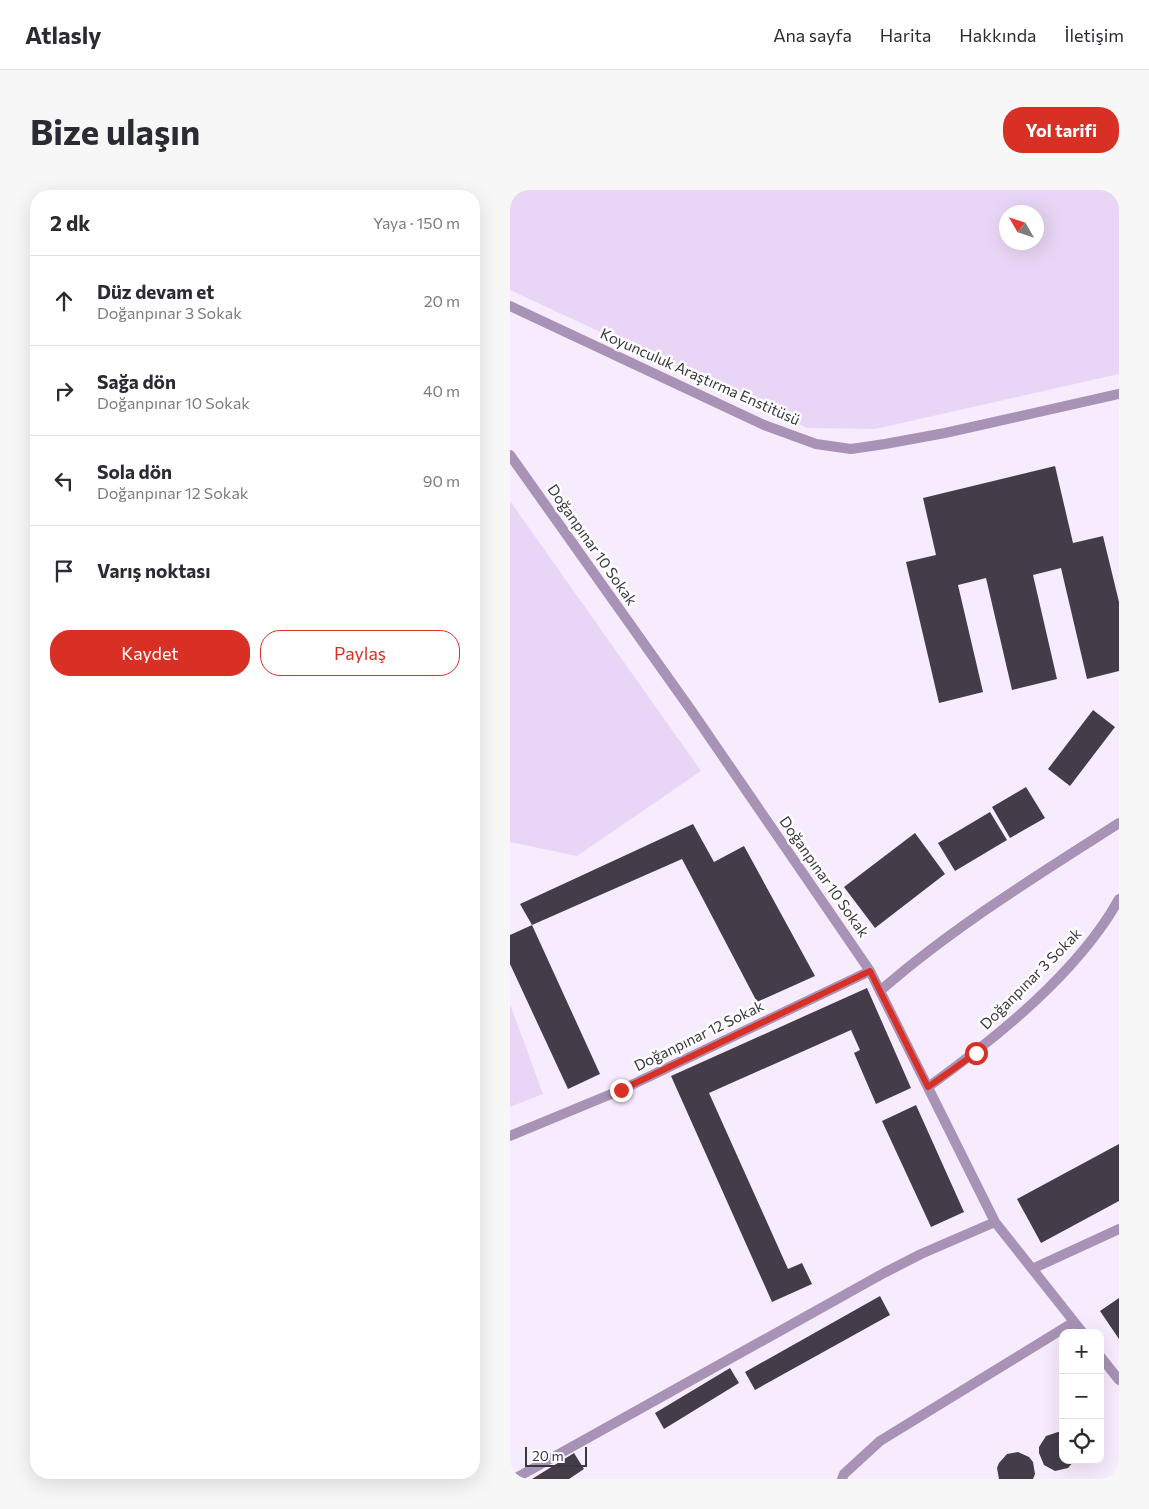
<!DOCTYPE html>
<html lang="tr">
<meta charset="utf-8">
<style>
body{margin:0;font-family:Commissioner,sans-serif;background:#f7f7f7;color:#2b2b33}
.controls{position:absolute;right:15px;bottom:15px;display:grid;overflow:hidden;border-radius:10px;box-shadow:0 5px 20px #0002}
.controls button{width:45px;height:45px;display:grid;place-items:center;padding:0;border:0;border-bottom:1px solid #e1e1e2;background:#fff;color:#2b2b33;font:25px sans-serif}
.compass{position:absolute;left:489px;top:15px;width:45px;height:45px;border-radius:50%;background:#fff;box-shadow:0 5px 20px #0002;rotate:309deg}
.scale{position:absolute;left:15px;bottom:12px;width:62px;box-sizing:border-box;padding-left:5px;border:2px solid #3b373e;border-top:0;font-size:14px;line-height:18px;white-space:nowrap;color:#3b373e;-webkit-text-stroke:4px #fefefe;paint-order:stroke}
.stop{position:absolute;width:15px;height:15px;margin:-11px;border:4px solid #d93025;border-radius:50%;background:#fff}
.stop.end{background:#d93025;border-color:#fff;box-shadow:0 1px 5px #0008}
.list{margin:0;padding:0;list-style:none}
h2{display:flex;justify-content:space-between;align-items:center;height:65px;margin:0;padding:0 20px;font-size:21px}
h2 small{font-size:16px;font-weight:400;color:#7c7c81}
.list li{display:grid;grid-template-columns:32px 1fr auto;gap:15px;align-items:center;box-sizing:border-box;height:90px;padding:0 20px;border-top:1px solid #e1e1e2}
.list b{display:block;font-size:19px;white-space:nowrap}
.list p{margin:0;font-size:16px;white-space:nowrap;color:#7c7c81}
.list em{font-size:16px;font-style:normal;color:#7c7c81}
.actions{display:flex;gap:10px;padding:15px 20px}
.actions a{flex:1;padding:11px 0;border:1px solid #d93025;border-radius:20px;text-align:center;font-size:18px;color:#d93025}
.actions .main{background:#d93025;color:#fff}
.icon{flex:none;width:28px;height:28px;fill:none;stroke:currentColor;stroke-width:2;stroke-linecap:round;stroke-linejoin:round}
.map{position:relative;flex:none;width:609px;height:1289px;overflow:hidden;border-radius:20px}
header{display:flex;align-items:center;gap:30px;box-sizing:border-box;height:70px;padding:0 25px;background:#fff;border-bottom:1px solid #e1e1e2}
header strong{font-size:24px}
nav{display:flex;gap:28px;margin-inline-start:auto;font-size:18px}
.intro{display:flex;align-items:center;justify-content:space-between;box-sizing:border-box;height:120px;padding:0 30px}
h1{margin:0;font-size:35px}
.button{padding:12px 22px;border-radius:20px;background:#d93025;color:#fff;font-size:18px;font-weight:700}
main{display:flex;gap:30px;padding:0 30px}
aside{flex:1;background:#fff;border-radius:20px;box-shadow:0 5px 20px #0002}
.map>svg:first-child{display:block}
.green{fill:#e9d5f5;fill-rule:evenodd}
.building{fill:#453c4a}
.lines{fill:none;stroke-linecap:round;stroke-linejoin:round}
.service{stroke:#a892b5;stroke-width:10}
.tertiary{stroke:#a892b5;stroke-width:10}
.route{stroke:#d93025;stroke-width:6}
.labels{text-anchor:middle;stroke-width:5;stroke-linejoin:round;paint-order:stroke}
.street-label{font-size:15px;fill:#3b373e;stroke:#fefefe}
</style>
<header>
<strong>Atlasly</strong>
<nav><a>Ana sayfa</a><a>Harita</a><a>Hakkında</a><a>İletişim</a></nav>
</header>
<div class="intro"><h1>Bize ulaşın</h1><a class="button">Yol tarifi</a></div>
<main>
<aside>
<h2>2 dk<small>Yaya · 150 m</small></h2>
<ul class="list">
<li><svg class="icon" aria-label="ahead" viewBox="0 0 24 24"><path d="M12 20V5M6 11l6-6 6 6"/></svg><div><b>Düz devam et</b><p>Doğanpınar 3 Sokak</p></div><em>20 m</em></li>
<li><svg class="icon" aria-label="right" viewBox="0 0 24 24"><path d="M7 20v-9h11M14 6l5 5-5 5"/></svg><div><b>Sağa dön</b><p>Doğanpınar 10 Sokak</p></div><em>40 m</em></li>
<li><svg class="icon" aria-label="left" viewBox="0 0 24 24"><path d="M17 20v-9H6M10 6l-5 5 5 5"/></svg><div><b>Sola dön</b><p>Doğanpınar 12 Sokak</p></div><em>90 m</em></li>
<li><svg class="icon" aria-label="arrive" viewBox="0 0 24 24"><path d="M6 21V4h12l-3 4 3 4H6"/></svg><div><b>Varış noktası</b></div></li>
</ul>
<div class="actions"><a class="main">Kaydet</a><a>Paylaş</a></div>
</aside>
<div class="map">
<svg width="609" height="1289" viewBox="0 0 609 1289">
<rect width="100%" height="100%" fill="#f7ecfe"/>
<path class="green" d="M0,0h609v184l-244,55 -68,-1 -297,-138zM497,22h29v30h-29z
M0,311l191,270 -124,85 -67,-14z
M0,814l33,90 -33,13z"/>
<path class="building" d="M545,276l18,77 30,-7 16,66v69l-32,8 -26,-111 -28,7 24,104 -45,11 -26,-112 -28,7 25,107 -44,11 -33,-141 30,-7 -13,-57z
M583,520l22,17 -45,59 -22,-17z
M516,597l19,31 -35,20 -18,-31z
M480,622l17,28 -52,31 -17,-28z
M183,634l21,38 30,-16 71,130 -58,26 -75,-143 -150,66 -12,-21z
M405,643l30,41 -70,54 -31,-41z
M22,735l68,149 -32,15 -58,-125v-29z
M357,798l44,100 -35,16 -22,-51 6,-3 -9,-20 -142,63 79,176 14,-6 10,21 -40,18 -101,-226z
M406,915l48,107 -33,15 -49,-106z
M609,954v57l-78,42 -24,-44z
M370,1106l10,19 -135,75 -10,-18z
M609,1108v41l-19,-28z
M220,1178l9,15 -75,46 -9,-16z
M548,1242h5v28h12l-7,8 -13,3 -11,-6 -5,-12v-6l7,-11z
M508,1262l11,5 4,5 2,12 -2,5h-34l-2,-11 2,-5 8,-9z
M64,1263l10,16 -15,10h-37z"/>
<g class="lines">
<path class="service" d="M0,265l181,255 179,261 125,251 88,111
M370,801c74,-65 157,-115 239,-168
M418,897c67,-48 151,-115 191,-188
M0,946l111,-46 249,-119
M522,1079l87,-40
M590,1166l19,24
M4,1289l370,-206 37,-19 74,-32
M332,1289l2,-5 36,-33 194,-119"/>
<path class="tertiary" d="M0,116l254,119 52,19 35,5 34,-5 60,-11 174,-39"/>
</g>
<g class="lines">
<path class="route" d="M111,900l249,-119 58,116 48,-34"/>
</g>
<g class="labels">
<g class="street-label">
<text transform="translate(190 187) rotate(24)" y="5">Koyunculuk Araştırma Enstitüsü</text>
<text transform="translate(82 355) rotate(55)" y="5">Doğanpınar 10 Sokak</text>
<text transform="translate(314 687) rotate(55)" y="5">Doğanpınar 10 Sokak</text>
<text transform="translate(521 789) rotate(-45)" y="5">Doğanpınar 3 Sokak</text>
<text transform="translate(189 846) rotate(-26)" y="5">Doğanpınar 12 Sokak</text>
</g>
</g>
</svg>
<div class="controls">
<button>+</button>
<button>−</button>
<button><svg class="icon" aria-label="locate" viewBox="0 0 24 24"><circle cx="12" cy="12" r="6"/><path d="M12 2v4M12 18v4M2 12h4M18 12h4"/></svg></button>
</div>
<svg class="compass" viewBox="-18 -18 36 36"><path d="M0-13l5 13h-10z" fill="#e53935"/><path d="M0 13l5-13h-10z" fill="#7c7c81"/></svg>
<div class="scale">20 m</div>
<div class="stop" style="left:466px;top:863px"></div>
<div class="stop end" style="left:111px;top:900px"></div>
</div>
</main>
